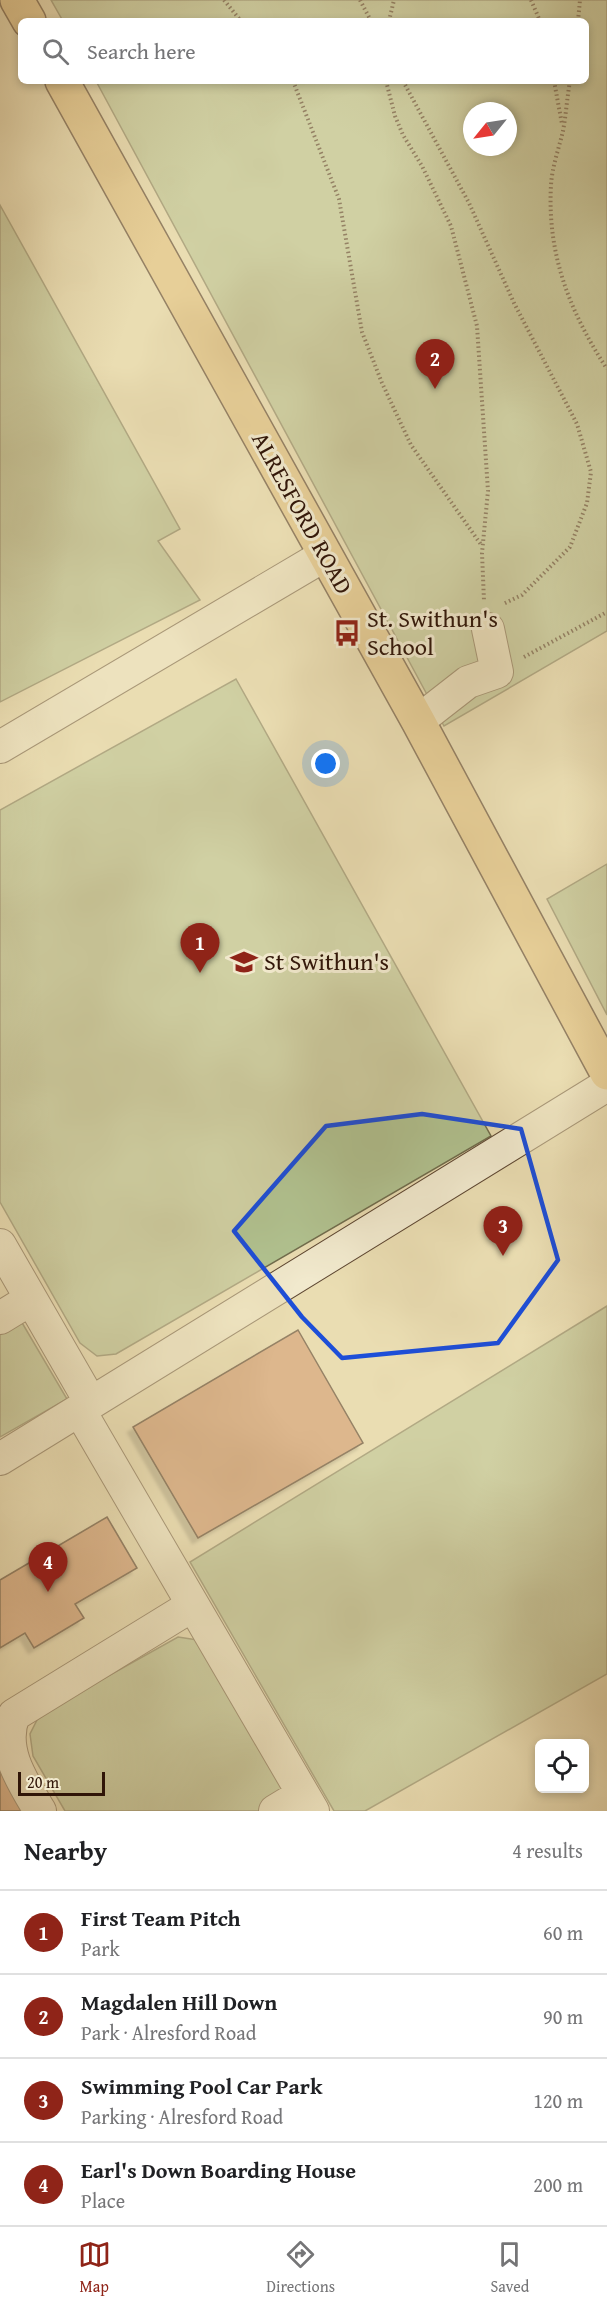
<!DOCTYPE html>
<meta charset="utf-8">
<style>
body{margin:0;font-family:"Gentium Book Plus",serif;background:#f6f6f6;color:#202124}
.controls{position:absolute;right:18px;bottom:18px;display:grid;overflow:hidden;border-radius:9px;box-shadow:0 3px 9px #0003}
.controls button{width:54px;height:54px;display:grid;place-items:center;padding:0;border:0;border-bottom:2px solid #e0e0e0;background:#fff;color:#202124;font:30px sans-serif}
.compass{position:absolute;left:463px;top:102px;width:54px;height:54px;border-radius:50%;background:#fff;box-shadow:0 3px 9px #0003;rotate:240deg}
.scale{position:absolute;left:18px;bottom:15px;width:87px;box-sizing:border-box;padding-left:6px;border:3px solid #301508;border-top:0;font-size:16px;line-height:21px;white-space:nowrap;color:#301508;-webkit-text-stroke:4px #f1e9cd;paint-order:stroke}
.you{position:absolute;left:326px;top:764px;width:21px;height:21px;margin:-15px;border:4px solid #fff;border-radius:50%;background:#1a73e8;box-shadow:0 0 0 9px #1a73e833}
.badge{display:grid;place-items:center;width:39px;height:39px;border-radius:50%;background:#8f2418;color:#fff;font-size:20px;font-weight:700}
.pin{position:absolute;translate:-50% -50px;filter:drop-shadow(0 2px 3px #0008)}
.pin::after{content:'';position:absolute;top:32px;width:21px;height:18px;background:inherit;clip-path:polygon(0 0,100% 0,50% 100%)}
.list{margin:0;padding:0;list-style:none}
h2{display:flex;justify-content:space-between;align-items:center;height:78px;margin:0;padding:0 24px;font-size:26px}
h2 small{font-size:20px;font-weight:400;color:#757577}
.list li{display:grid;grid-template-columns:39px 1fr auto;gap:18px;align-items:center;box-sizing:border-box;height:84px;padding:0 24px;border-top:2px solid #e0e0e0}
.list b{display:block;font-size:22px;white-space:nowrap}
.list p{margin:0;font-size:20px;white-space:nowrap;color:#757577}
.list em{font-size:20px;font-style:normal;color:#757577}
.icon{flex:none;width:33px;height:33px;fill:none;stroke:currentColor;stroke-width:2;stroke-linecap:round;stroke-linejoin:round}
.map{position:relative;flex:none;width:607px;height:1811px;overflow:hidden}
.search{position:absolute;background:#fff;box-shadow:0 3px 9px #0003;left:18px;right:18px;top:18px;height:66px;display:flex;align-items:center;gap:15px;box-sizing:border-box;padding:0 21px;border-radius:9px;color:#757577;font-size:22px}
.sheet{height:414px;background:#fff}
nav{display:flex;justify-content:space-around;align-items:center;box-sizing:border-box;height:84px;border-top:2px solid #e0e0e0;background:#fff;font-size:16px;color:#757577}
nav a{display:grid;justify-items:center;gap:3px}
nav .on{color:#8f2418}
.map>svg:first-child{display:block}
.green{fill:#b1c290;stroke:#706c4c;stroke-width:1.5;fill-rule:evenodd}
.building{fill:#ce8b5f;stroke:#301508;stroke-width:1.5;filter:url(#shadow)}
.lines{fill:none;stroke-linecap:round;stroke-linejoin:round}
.minor-casing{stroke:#5e4732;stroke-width:34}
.major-casing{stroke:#301508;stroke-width:36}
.path{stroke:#301508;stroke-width:4;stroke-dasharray:1.5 3;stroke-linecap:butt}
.minor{stroke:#f1e9cd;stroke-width:32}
.major{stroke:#e5be79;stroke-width:33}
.marked{fill:none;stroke:#1d4ed8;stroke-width:4.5;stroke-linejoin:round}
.labels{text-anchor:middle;stroke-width:6;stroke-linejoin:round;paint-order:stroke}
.street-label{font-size:24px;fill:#301508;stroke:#f1e9cd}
.poi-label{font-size:24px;fill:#301508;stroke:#f1e9cd;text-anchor:start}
</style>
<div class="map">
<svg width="607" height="1811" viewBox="0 0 607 1811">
<defs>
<filter id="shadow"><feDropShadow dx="-5.5" dy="5.5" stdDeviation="1.5" flood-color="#0004"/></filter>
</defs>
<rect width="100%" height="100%" fill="#eaddb2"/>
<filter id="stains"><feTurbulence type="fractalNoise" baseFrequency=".00333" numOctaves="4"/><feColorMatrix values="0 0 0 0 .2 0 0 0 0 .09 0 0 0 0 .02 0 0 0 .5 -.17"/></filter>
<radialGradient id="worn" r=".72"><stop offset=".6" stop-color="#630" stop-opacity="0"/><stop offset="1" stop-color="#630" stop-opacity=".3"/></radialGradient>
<path class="green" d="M51,0h556v631l-163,95 -348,-645h490v-60h-523zM472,111h36v36h-36z
M0,205l180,324 -22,12 42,59 -200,102z
M236,679l255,457 -375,218 -19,2 -17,-13 -80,-141v-392z
M607,864v151l-60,-116z
M607,1306v368l-242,137h-31l-144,-249z
M21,1321l46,78 -67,38v-104z
M178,1637l26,4 80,144 -16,26h-203l-32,-55 -3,-22 10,-20z"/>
<path class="building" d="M298,1330l65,113 -165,95 -65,-111z
M107,1517l30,51 -62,36 9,14 -50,30 -9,-15 -25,15v-68z
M0,1757l32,54h-32z"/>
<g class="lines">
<defs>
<path id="minor" d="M418,721l50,-39 29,-10 -9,-43
M0,747l325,-192
M0,1245l91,158
M0,1318l31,-19
M80,1411l233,400
M0,1459l607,-374
M40,1811c-18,-30 -40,-62 -26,-96l179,-110
M275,1811l28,-17"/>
<path id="major" d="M17,0l12,21
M62,81l356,640 189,352"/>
</defs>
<use href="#minor" class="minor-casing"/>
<use href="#major" class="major-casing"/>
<path class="path" d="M224,0l17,21
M360,0l11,21
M531,0l9,21
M389,21l5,-21
M578,21l2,-21
M293,81l46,118 23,133 20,51 29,62 71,101
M386,81l9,35 8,19 19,31 29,60 26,100 11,165 -6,62 2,48
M403,81l66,122 45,100 63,121 14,48 -4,31 -17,44 -48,48 -19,9
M554,81l8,43
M570,81c-3,17 -4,34 -7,50 -4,17 -11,36 -12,54 -4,70 19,127 56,184
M524,657l83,-45"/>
<use href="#minor" class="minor"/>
<use href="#major" class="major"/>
</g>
<path d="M0 0H607V1811H0ZM422,1114l99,15 37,131 -60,83 -156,15 -40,-41 -68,-86 92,-105z" fill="#eaddb2" fill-opacity=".55" fill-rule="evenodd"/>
<path class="marked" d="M422,1114l99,15 37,131 -60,83 -156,15 -40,-41 -68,-86 92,-105z"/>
<defs>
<symbol id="bus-bare" viewBox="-9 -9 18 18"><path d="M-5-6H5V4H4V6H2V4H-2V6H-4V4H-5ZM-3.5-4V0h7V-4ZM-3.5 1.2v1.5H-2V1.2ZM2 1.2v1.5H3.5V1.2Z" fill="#8f2418" stroke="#f1e9cd" stroke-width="2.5" paint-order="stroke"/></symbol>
<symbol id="school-bare" viewBox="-9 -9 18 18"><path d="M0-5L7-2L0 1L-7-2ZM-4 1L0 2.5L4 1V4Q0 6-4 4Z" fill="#8f2418" stroke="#f1e9cd" stroke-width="2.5" paint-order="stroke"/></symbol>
</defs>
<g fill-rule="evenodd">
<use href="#bus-bare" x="328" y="614" width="38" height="38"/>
<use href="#school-bare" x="225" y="943" width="38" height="38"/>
</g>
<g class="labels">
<g class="street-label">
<text transform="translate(302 513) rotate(61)" y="8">ALRESFORD ROAD</text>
</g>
<g class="poi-label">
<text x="367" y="627">St. Swithun's<tspan x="367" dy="28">School</tspan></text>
<text x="264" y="970">St Swithun's</text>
</g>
</g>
<rect width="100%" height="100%" filter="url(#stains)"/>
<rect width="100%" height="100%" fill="url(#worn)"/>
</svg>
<div class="controls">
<button><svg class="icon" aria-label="locate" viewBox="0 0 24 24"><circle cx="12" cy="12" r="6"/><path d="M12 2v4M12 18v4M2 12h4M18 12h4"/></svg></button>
</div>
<svg class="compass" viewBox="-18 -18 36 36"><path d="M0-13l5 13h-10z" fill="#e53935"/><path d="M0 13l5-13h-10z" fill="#757577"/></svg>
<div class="scale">20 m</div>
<div class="you"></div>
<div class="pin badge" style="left:200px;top:973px">1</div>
<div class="pin badge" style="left:435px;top:389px">2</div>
<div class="pin badge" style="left:503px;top:1256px">3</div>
<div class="pin badge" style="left:48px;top:1592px">4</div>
<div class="search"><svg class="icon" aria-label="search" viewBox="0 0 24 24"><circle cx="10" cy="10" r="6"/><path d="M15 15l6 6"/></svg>Search here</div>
</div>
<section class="sheet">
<h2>Nearby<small>4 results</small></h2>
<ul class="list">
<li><span class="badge">1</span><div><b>First Team Pitch</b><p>Park</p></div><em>60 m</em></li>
<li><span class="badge">2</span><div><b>Magdalen Hill Down</b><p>Park · Alresford Road</p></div><em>90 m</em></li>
<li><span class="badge">3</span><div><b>Swimming Pool Car Park</b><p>Parking · Alresford Road</p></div><em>120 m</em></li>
<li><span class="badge">4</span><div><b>Earl's Down Boarding House</b><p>Place</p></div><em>200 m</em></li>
</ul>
</section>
<nav>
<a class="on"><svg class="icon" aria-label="map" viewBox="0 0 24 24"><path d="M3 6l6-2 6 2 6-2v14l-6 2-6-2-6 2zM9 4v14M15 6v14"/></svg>Map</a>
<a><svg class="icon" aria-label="directions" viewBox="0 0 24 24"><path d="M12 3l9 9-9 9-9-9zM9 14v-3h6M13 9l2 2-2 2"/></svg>Directions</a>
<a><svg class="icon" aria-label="saved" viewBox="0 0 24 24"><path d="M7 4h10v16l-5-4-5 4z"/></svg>Saved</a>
</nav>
